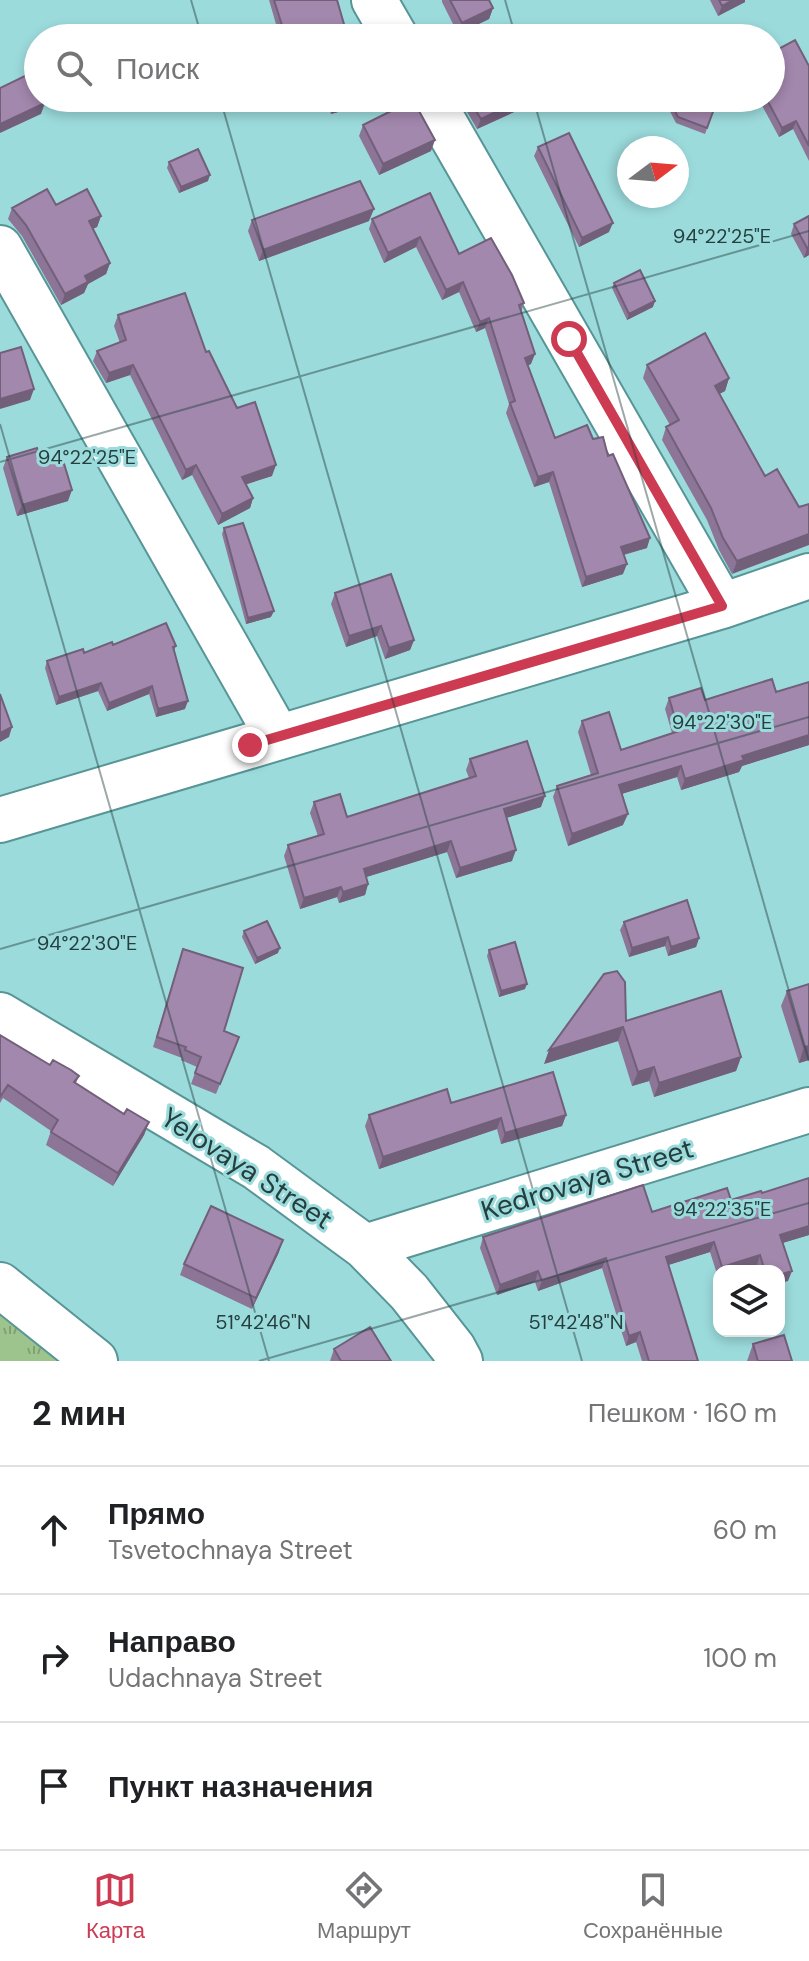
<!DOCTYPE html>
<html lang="ru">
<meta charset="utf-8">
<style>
body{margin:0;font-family:"DM Sans",sans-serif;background:#f6f6f6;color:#202124}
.controls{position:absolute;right:24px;bottom:24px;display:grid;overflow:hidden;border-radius:16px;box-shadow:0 4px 12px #0003}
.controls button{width:72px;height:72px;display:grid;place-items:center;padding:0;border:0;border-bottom:2px solid #e0e0e0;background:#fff;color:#202124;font:40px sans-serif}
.compass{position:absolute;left:617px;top:136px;width:72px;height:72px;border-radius:50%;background:#fff;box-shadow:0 4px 12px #0003;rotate:74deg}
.stop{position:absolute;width:24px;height:24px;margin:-18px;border:6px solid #cc3b52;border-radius:50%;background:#fff}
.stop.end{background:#cc3b52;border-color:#fff;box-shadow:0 2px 8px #0008}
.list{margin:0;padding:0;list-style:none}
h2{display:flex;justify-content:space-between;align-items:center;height:104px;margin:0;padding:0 32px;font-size:34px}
h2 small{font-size:26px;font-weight:400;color:#757577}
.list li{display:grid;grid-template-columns:52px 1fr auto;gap:24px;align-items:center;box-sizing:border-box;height:128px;padding:0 32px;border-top:2px solid #e0e0e0}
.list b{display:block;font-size:30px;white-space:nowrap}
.list p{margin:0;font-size:26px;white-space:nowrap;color:#757577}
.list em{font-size:26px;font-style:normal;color:#757577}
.icon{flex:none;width:44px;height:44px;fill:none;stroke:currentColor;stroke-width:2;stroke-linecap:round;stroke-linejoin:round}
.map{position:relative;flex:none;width:809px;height:1361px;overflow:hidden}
.search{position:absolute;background:#fff;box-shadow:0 4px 12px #0003;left:24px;right:24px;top:24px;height:88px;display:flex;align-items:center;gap:20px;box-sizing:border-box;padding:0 28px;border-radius:44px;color:#757577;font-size:30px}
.sheet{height:488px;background:#fff}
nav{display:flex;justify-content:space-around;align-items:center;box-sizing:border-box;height:112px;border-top:2px solid #e0e0e0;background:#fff;font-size:22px;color:#757577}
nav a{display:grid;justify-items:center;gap:4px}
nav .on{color:#cc3b52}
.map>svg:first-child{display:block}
.grass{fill:url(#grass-tufts)}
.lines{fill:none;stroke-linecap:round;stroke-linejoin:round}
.minor-casing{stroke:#579596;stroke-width:48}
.minor{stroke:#fff;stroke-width:44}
.wall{fill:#8c7596}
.shaded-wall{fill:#725f7a}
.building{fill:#a388ae;stroke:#725f7a;stroke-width:2}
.route{stroke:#cc3b52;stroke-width:10}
.ticks{fill:none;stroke:#253f3f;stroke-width:2;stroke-opacity:0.45}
.labels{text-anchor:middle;stroke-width:6;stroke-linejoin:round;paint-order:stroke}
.street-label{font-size:28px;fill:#253f3f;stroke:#9cdbdc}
.ticks-label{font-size:20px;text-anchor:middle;fill:#253f3f;stroke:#9cdbdc;stroke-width:6;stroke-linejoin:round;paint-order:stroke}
</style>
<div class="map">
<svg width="809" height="1361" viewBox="0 0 809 1361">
<defs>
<pattern id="grass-tufts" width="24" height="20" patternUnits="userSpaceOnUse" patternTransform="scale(2)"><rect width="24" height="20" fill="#9ec48d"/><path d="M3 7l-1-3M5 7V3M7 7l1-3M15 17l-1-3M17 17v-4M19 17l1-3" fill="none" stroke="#81a175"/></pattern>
</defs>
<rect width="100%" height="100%" fill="#9cdbdc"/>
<path class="grass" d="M0,1305l68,56h-68z"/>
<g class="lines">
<defs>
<path id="minor" d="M374,0l22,38
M430,98l292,508
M0,248l278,489
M0,820l722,-214 87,-30
M0,1015l256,152 109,80 44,45 44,56 7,13
M365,1247l444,-137
M0,1285l95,76"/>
</defs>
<use href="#minor" class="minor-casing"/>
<use href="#minor" class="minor"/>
</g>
<path class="wall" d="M269,0h68l11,38h-68z
M442,0h47l4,8 -4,11 -31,15 -16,-32z
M710,0h35v2l-27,14z
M809,66v95l-16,-32 -14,8 -21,-39h13z
M326,98h40l-3,7 -32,9z
M459,98h76l-1,5 -57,26z
M663,98h55l-13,36 -29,-11z
M363,125l68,26 -52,24 -20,-39z
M538,147l71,85 -30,15 -45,-91z
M169,162l39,19 -29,12 -12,-25z
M56,205l45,11 -4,11 -4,2 17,34 -4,11 -18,10 -4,9 -23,12 -39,-69 -14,-17 4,-11z
M809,216v39l-5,3 -13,-24 3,-10z
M372,219l87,35 65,49 -3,9 10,52 -3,1 27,73 38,1 15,17 39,92 -23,7 -1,19 -41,13 -33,-105 -15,5 -28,-74 3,-9 -24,-76 -9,4 -17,-40 -17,8 -26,-53 -32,16 -15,-34z
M252,220l117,1 -110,40 -11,-30z
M614,283l39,24 -26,13 -15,-32z
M118,315l88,37 66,124 -26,8 7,14 -3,10 -32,17 -26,-50 -10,5 -52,-105 -24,8 -13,-22 4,-10 23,-8 -6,-17z
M647,365l82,13 -4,13 -6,3 46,82 12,-7 -45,105 -13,-24 -12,-30 -45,-80 4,-13 4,-2 -27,-47z
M7,457l35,6 26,38 -51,15 -14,-48z
M224,528l47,89 -25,7 -24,-90z
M335,593l79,47 -4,10 -25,9 -8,-23 -31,11 -15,-43z
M113,645l63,1 -2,5 11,58 -29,8 -7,-23 -42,17 -9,-20 -42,14 -11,-37 2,-7 37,-8z
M809,682v63l-67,21 -3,6 -58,18 -4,-13 -56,17 2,31 -55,21 -15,-49 4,-11 34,-11 -13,-43 4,-11 39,29 51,-17 -7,-24 4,-11 36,2 71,-8z
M470,759l71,48 -35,11 6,43 -56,17 -9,-26 -81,25 2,7 -3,11 -26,8 -2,-6 -37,12 -16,-53 4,-11 30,-9 -8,-23 4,-11 33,15 122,-39 -3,-8z
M624,922l75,16 -3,9 -28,9 -3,-10 -36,11 -9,-27z
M244,931l34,22 -23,11 -13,-27z
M183,949l41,82 15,6 -23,57 -25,-10 6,-17 -16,-7 1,-2 -29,-11z
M489,950l36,39 -26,8 -12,-41z
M787,991l22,69 -10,3 -18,-57z
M626,1021l115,36 -5,14 -82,26 -5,-16 -17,5 -14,-45 -74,23z
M0,1035l50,30 29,11 -3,7 48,31 25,8 -5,13 -31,51 -67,-41 5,-14 -48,-33 -3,5z
M451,1103l115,12 -4,11 -61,18 -4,-15 -118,40 -14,-43 4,-11z
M809,1178v57l-27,8 6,38 -9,-10h-21l-1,-6 -19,6h-19l-1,6 -8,-25 -42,13 30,96h-56l-6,-19 -10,4 -24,-78 -64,23 -3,-9 -38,13 -17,-47 3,-11 248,-37 31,-7z
M279,1252l-27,57 -72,-34 4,-11z
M753,1344l39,17h-45z
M334,1349l57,12h-61z"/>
<path class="shaded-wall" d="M733,0h12v2l-27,14 4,-10z
M493,8l-4,11 -31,15 4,-11z
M360,98h6l-3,7 -32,9 3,-8z
M525,98h10l-1,5 -57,26 4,-10z
M45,103l-4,11 -41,19v-9z
M796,121l-3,8 -14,8 3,-9z
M435,140l-4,11 -52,24 4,-11z
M210,175l-2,6 -29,12 2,-6z
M374,209l-5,12 -110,40 4,-11z
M101,216l-4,11 -12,5 4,-11z
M613,223l-4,9 -30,15 3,-9z
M420,237l-4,10 -32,16 4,-10z
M809,247v8l-5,3 3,-10z
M110,263l-4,11 -18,10 -4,9 -23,12 4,-11 20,-18z
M463,282l-4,10 -17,8 4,-10z
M655,301l-2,6 -26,13 2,-6z
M489,318l-4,10 -9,4 4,-10z
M535,354l-4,10 -9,4 3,-10z
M133,365l-3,10 -24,8 3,-10z
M729,378l-4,13 -15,8 5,-13z
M34,389l-4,11 -30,9v-10z
M196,465l-4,10 -10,5 4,-10z
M276,465l-4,11 -34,11 4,-10z
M553,472l-4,10 -15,5 4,-10z
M72,490l-4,11 -51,15 5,-11z
M253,498l-3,10 -32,17 4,-11z
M809,534v11l-77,29 5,-13z
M650,538l-3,10 -29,8 3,-9z
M627,564l-4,10 -41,13 4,-10z
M274,611l-3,6 -25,7 2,-6z
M381,626l-4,10 -31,11 3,-11z
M414,640l-4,10 -25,9 4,-11z
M101,683l-3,8 -42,14 3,-8z
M152,686l-3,8 -42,17 2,-8z
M188,701l-3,8 -29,8 2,-8z
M12,727l-3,10 -9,5v-9z
M809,735v10l-67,21 -3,6 -58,18 4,-11 57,-23z
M681,766l-4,11 -62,19 4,-11z
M545,796l-4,11 -41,13 4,-11z
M628,814l-5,11 -55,21 4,-12z
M451,841l-4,11 -87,27 4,-10z
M516,850l-4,11 -56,17 4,-10z
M368,884l-3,11 -26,8 4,-11z
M341,887l-4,10 -37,12 4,-11z
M668,937l-3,9 -36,11 3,-9z
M699,938l-3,9 -28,9 3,-9z
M280,948l-2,5 -23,11 2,-6z
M527,984l-2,5 -26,8 2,-6z
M623,1027l-5,14 -74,23 5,-14z
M809,1046v14l-10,3 5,-16z
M741,1057l-5,14 -82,26 5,-14z
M654,1067l-5,14 -17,5 6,-14z
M566,1115l-4,11 -61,18 4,-11z
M501,1118l-4,11 -118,40 4,-12z
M149,1122l-5,13 -31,51 5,-13z
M809,1226v9l-33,10 4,-10z
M283,1240l-4,12 -27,57 4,-11z
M714,1242l-4,10 -48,15 4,-10z
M760,1255l-3,10 -19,6h-18l2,-4z
M606,1258l-4,10 -64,23 4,-10z
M538,1271l-3,11 -38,13 3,-10z
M792,1271l-4,10 -9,3v-9z
M640,1332l-4,10 -10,4 3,-10z"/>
<path class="building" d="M274,0h63l11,38h-33l-1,-2 -8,2h-20z
M450,0h39l4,8 -31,15z
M719,0h14l-11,6z
M795,40l14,26v80l-13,-25 -14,7 -16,-30h5v-45z
M31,73l7,16v9h5l2,5 -45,21v-36z
M332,98h28l-26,8z
M468,98h57l-44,21z
M668,98h50l-11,30 -29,-11z
M413,100l22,40 -52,24 -20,-39z
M569,133l44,90 -31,15 -44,-91z
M198,149l12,26 -29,12 -12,-25z
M360,181l14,28 -111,41 -11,-30z
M47,189l9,16 31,-16 14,27 -12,5 21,42 -25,13 3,6 -23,12 -39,-69 -14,-17z
M430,193l29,61 32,-16 21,37 12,28 -5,2 16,49 -10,4 30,80 32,-13 6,14 10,-2 5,19 5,-2 37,84 -29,9 6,17 -41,13 -33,-105 -15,5 -28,-74 5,-2 -26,-83 -9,4 -17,-40 -17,8 -26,-53 -32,16 -16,-34z
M809,216v31l-2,1 -13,-24z
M640,270l15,31 -26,13 -15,-31z
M185,293l21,59 3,-1 28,57 18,-6 21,63 -34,12 11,21 -31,16 -26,-49 -10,5 -53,-105 -24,8 -12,-22 29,-11 -8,-25z
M705,333l24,45 -14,8 50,90 12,-7 22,38 10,-3v30l-72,27 -14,-23 -12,-30 -45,-81 13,-7 -32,-55z
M21,347l13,42 -34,10v-46z
M37,448l5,15 20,-6 10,33 -50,15 -15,-48z
M243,523l31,88 -26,7 -24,-90z
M391,574l23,66 -25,8 -8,-22 -32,10 -14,-43z
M166,623l10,23 -3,1 15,54 -30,8 -6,-23 -43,17 -8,-20 -42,14 -12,-36 36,-12 1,4 28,-11 1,3z
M772,679l4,13 33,-10v53l-67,21 2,4 -59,19 -4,-13 -62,19 9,29 -56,20 -15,-48 41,-13 -16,-52 27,-9 12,38 58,-19 -10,-33 32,-10 4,12z
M0,694l12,33 -12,6z
M527,741l18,55 -41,13 12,41 -56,18 -9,-27 -87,28 4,15 -25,8 -2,-5 -37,11 -16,-53 36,-11 -10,-32 26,-8 7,23 129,-41 -6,-17z
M687,900l12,38 -28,9 -3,-10 -36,11 -8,-26z
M267,921l13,27 -23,10 -13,-27z
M515,942l12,42 -26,7 -12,-41z
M183,949l60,19 -19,63 15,6 -19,47 -25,-11 6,-16 -16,-7 1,-3 -29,-10z
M617,971l8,11 1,39 95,-30 20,66 -82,26 -5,-16 -16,5 -15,-45 -74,23 55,-76z
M809,984v62l-5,1 -17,-56z
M0,1035l50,30 3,-5 18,10 8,6 -5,6 50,32 3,-5 22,13 -31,51 -67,-41 7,-12 -50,-35 -8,12z
M553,1072l13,43 -61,18 -4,-15 -118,39 -14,-42 78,-26 4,14z
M809,1178v48l-29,9 12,36 -13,4v-4h-14l-5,-16 -38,12 -8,-25 -48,15 32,104h-49l-9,-29 -11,4 -23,-78 -64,23 -4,-10 -38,14 -17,-48 160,-52 9,27 75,-24 4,12 30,-9 1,2z
M211,1206l72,34 -27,58 -72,-34z
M370,1327l21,34h-50l-7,-12z
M784,1335l8,26h-34l-5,-17z"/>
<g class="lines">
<path class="route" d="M250,745l472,-139 -153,-267"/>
</g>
<path class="ticks" d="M191,0l11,38M505,0l11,38M220,98l362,1263M533,98l276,963M0,424l269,937M0,462l809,-231M0,949l809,-232M259,1361l550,-158"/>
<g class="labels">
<g class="street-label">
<text transform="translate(247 1168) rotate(33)" y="10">Yelovaya Street</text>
<text transform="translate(587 1179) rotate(-17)" y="10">Kedrovaya Street</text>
</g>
</g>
<g class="ticks-label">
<text x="722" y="243">94°22'25"E</text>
<text x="87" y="464">94°22'25"E</text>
<text x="722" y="729">94°22'30"E</text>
<text x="87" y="950">94°22'30"E</text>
<text x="722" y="1216">94°22'35"E</text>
<text x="263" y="1329">51°42'46"N</text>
<text x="576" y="1329">51°42'48"N</text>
</g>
</svg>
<div class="controls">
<button><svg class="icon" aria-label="layers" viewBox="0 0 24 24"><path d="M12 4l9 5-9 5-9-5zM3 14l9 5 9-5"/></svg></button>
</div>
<svg class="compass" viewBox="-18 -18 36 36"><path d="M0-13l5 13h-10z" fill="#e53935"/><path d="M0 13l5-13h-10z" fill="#757577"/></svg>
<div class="stop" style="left:569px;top:339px"></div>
<div class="stop end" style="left:250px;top:745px"></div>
<div class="search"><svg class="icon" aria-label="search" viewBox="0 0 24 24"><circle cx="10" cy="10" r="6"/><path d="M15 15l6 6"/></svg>Поиск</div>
</div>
<section class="sheet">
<h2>2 мин<small>Пешком · 160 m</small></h2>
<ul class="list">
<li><svg class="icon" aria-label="ahead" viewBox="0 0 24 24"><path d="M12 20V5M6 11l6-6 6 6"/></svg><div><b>Прямо</b><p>Tsvetochnaya Street</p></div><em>60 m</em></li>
<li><svg class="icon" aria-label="right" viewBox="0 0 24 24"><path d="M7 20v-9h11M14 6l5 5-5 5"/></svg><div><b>Направо</b><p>Udachnaya Street</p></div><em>100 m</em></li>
<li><svg class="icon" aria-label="arrive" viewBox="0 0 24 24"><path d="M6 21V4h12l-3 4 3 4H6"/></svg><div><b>Пункт назначения</b></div></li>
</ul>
</section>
<nav>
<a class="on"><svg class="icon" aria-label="map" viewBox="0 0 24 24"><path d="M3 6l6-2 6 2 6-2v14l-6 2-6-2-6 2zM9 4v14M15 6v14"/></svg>Карта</a>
<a><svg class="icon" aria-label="directions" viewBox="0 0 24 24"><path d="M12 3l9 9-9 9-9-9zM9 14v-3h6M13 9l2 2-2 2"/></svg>Маршрут</a>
<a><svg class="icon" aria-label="saved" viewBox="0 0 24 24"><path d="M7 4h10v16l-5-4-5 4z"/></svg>Сохранённые</a>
</nav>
